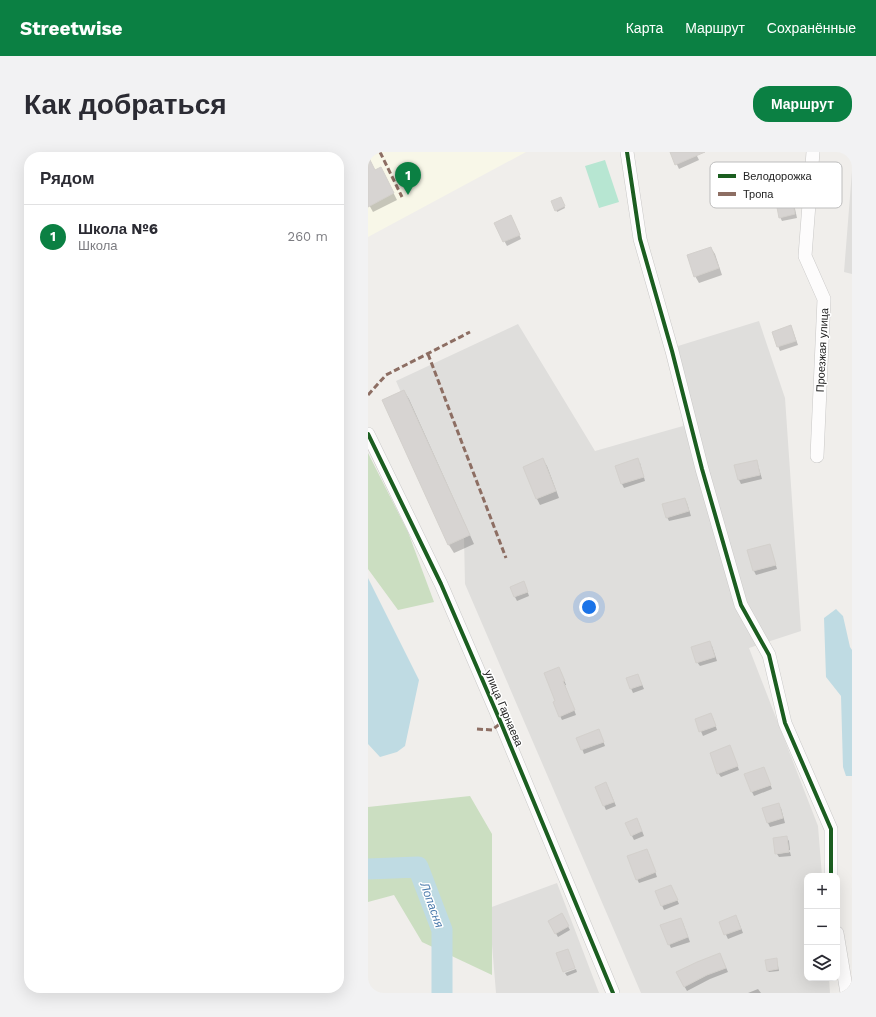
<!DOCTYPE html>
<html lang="ru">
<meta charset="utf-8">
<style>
body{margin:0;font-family:"Work Sans",sans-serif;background:#f2f2f3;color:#2b2b33}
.controls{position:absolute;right:12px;bottom:12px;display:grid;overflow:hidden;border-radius:8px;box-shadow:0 4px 16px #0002}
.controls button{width:36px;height:36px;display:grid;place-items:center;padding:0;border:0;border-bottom:1px solid #e1e1e2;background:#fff;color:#2b2b33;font:20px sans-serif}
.you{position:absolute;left:221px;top:455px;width:14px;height:14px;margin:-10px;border:3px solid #fff;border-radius:50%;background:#1a73e8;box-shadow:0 0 0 6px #1a73e833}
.badge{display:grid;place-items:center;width:26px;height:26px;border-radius:50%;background:#0b8043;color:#fff;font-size:13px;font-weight:700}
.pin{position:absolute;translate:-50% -33px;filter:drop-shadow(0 1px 2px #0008)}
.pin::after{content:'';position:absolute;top:21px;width:14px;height:12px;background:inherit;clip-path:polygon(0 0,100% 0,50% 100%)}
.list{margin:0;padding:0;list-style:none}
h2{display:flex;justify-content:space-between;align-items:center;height:52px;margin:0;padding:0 16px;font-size:17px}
h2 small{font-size:13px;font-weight:400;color:#7c7c81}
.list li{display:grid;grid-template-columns:26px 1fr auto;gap:12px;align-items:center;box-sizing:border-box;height:64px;padding:0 16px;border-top:1px solid #e1e1e2}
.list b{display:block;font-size:15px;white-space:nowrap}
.list p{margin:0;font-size:13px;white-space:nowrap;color:#7c7c81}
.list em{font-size:13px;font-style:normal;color:#7c7c81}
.icon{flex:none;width:22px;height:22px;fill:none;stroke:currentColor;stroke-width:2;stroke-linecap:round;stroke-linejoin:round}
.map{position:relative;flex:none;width:484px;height:841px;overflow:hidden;border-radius:16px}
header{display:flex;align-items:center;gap:24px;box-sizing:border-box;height:56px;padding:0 20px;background:#0b8043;color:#fff}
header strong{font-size:19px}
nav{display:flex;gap:22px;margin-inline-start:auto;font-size:14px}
.intro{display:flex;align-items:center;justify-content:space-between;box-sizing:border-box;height:96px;padding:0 24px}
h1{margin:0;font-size:28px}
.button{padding:10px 18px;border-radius:16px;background:#0b8043;color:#fff;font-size:14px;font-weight:700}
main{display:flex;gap:24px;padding:0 24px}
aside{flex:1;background:#fff;border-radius:16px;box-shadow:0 4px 16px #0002}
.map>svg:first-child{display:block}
.residential{fill:#dfdedc}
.education{fill:#f8f7e8}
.forest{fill:#cbdec1}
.pitch{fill:#b7e6d2}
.water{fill:#bfdbe3}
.shadow{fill:#0003}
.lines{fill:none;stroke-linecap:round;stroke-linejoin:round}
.river{stroke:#bfdbe3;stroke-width:21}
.building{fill:#d7d4d2;stroke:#d3d0cc}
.minor-casing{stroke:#c9c8c7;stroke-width:14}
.minor{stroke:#fdfcfc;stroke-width:13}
.quiet{stroke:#8d6e63;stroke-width:3;stroke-dasharray:6 3;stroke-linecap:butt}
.cycleway-casing{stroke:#fff;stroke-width:6}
.cycleway{stroke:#1b5e20;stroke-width:4}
.labels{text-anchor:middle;stroke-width:3;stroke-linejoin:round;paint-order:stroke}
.street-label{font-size:11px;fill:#222;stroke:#fff}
.water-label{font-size:12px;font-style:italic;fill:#4a7aab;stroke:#fff}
.key{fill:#fff;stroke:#bdbdbd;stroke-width:1}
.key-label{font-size:11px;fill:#222}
</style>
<header>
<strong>Streetwise</strong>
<nav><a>Карта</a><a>Маршрут</a><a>Сохранённые</a></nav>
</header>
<div class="intro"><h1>Как добраться</h1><a class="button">Маршрут</a></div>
<main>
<aside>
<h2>Рядом<small></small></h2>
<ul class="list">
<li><span class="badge">1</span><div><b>Школа №6</b><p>Школа</p></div><em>260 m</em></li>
</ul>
</aside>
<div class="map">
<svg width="484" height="841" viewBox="0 0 484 841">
<rect width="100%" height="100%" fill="#f0eeeb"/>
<path class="residential" d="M484,19v103l-8,-2z
M391,169l26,77 16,233 -52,17 69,178 4,50h-15v102h22l1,15h-189l-176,-409 -1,-47 -68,-156 122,-57 77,127 88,-25 -5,-80z
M189,731l42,110h-103l-7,-85z"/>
<path class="education" d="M0,0h158l-158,85z"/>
<path class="forest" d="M0,301l40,79 26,70 -36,8 -30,-41z
M102,644l22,38v141l-70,-33 -28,-47 -26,7v-95z"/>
<path class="pitch" d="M237,8l14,42 -20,6 -14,-42z"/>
<path class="water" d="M0,426l51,102 -14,66 -8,6 -17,5 -12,-13z
M468,457l7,7 7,31 2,3v126h-6l-3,-9 -2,-71 -15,-19 -2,-59z"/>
<path class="shadow" d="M303,0h24l4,8 -20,9z
M0,19h7l9,3 13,26 -24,12 -5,-9z
M193,46l4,10 -8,4 -4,-10z
M423,48l3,4 3,14 -15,3 -2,-4z
M145,68l8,19 -14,7 -12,-23z
M343,96l4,6 7,21 -23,8 -4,-7z
M423,175l2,4 5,14 -18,6 -2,-5z
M36,239l5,8 65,145 -20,9 -5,-8 -66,-145z
M175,308l4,6 12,32 -19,7 -3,-6 -13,-32z
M388,309l2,4 4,14 -21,5 -2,-4 -3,-14z
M272,311l5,18 -21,7 -2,-4 -6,-18z
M317,347l2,4 4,13 -22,5 -2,-4z
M401,393l2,4 6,20 -21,6 -2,-4 -6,-20z
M158,435l3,9 -12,5 -2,-4z
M341,490l3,4 5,15 -17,5 -3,-4z
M193,520l5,13h-1l11,30 -14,5 -2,-4 -4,-14z
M270,523l6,14 -11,4 -6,-14z
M345,566l4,12 -14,6 -7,-16z
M233,583l4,11 -21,8 -6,-16z
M364,599l7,19 -18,7 -3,-4z
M396,616l8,21 -18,7 -2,-4z
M228,635h12l8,19 -10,4z
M410,652l3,4 4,15 -15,4 -2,-4 -5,-15z
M271,671l5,13 -10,4 -2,-4z
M418,685l3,4 1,9 -14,3z
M422,700l1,4 -12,1 -2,-3z
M281,702l8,23 -18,6 -2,-4z
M305,738l6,14 -15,6 -8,-18z
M193,762l9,16 -12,7 -9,-16z
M370,768l5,13 -15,6 -8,-17z
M315,771l7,19 -19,6 -2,-4z
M352,802l8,18 -18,7 -23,12 -10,-18z
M409,809l2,10 -10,1 -1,-1z
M208,817l1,3 -10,4 -2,-3z
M390,837l3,4h-13z"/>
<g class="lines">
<path class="river" d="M0,717l50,-2 24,63v63"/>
</g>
<path class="building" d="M302,0h35l-30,13z
M0,4l7,14 6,-3 13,26 -26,14z
M193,45l4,9 -10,5 -4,-10z
M424,47l3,15 -16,4 -3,-16z
M143,63l9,20 -17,7 -9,-19z
M343,95l8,21 -25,9 -7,-22z
M423,173l5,16 -19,6 -5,-15z
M36,238l66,145 -22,10 -66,-145z
M175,306l13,33 -20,8 -13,-32z
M270,306l6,19 -23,7 -6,-18z
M389,308l3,15 -22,5 -4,-15z
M317,346l4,13 -23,7 -4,-14z
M402,392l6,21 -23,6 -6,-21z
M156,429l4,11 -14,5 -4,-10z
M342,489l5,16 -19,6 -5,-16z
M191,515l6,14h-2l12,29 -16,7 -6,-15 2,-1 -11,-28z
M270,522l4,11 -12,4 -4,-11z
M343,561l5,13 -17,6 -4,-13z
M231,577l5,13 -23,8 -5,-12z
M362,593l8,21 -21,8 -7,-21z
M396,615l7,18 -20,7 -7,-18z
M238,630l8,20 -11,4 -8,-19z
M411,651l4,15 -16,5 -5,-15z
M269,666l5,13 -11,5 -6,-13z
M419,684l2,16 -14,2 -2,-16z
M279,697l9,23 -20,8 -9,-24z
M303,733l7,15 -17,6 -6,-15z
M194,761l7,13 -14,8 -7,-13z
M368,763l5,14 -17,6 -5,-13z
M313,766l7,19 -20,8 -8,-20z
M200,797l7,19 -12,4 -7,-19z
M352,801l6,15 -19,7 -23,12 -8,-15 21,-10z
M409,806l1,11 -11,2 -2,-11z"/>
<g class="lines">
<defs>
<path id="minor" d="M259,0l13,87 32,112 30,118 39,136 28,50 16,68 46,106v47
M445,0l-8,104 19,43 -7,157
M0,282l73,150 60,139 112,270
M469,781l10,60"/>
</defs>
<use href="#minor" class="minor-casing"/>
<use href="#minor" class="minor"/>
<path class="quiet" d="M12,0l22,45
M60,202l78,204
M0,243l18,-20 84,-43
M109,577l15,1 9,-7"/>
<defs>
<path id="cycleway" d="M259,0l13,87 32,112 30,118 39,136 28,50 16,68 46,106v47
M0,282l73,150 60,139 112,270"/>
</defs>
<use href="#cycleway" class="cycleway-casing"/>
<use href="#cycleway" class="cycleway"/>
</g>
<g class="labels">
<g class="street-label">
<text transform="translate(454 198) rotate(-87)" y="4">Проезжая улица</text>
<text transform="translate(136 556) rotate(67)" y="4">улица Гарнаева</text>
</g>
<g class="water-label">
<text transform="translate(64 753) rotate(70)" y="4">Лопасня</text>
</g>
</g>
<rect x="342" y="10" width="132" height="46" rx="6" class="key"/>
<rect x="350" y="22" width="18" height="4" fill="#1b5e20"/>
<rect x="350" y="40" width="18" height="4" fill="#8d6e63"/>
<g class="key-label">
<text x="375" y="28">Велодорожка</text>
<text x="375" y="46">Тропа</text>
</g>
</svg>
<div class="controls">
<button>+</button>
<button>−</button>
<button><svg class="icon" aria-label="layers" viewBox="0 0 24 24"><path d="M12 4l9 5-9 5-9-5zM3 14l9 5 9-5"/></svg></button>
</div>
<div class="you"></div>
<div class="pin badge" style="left:40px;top:43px">1</div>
</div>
</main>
